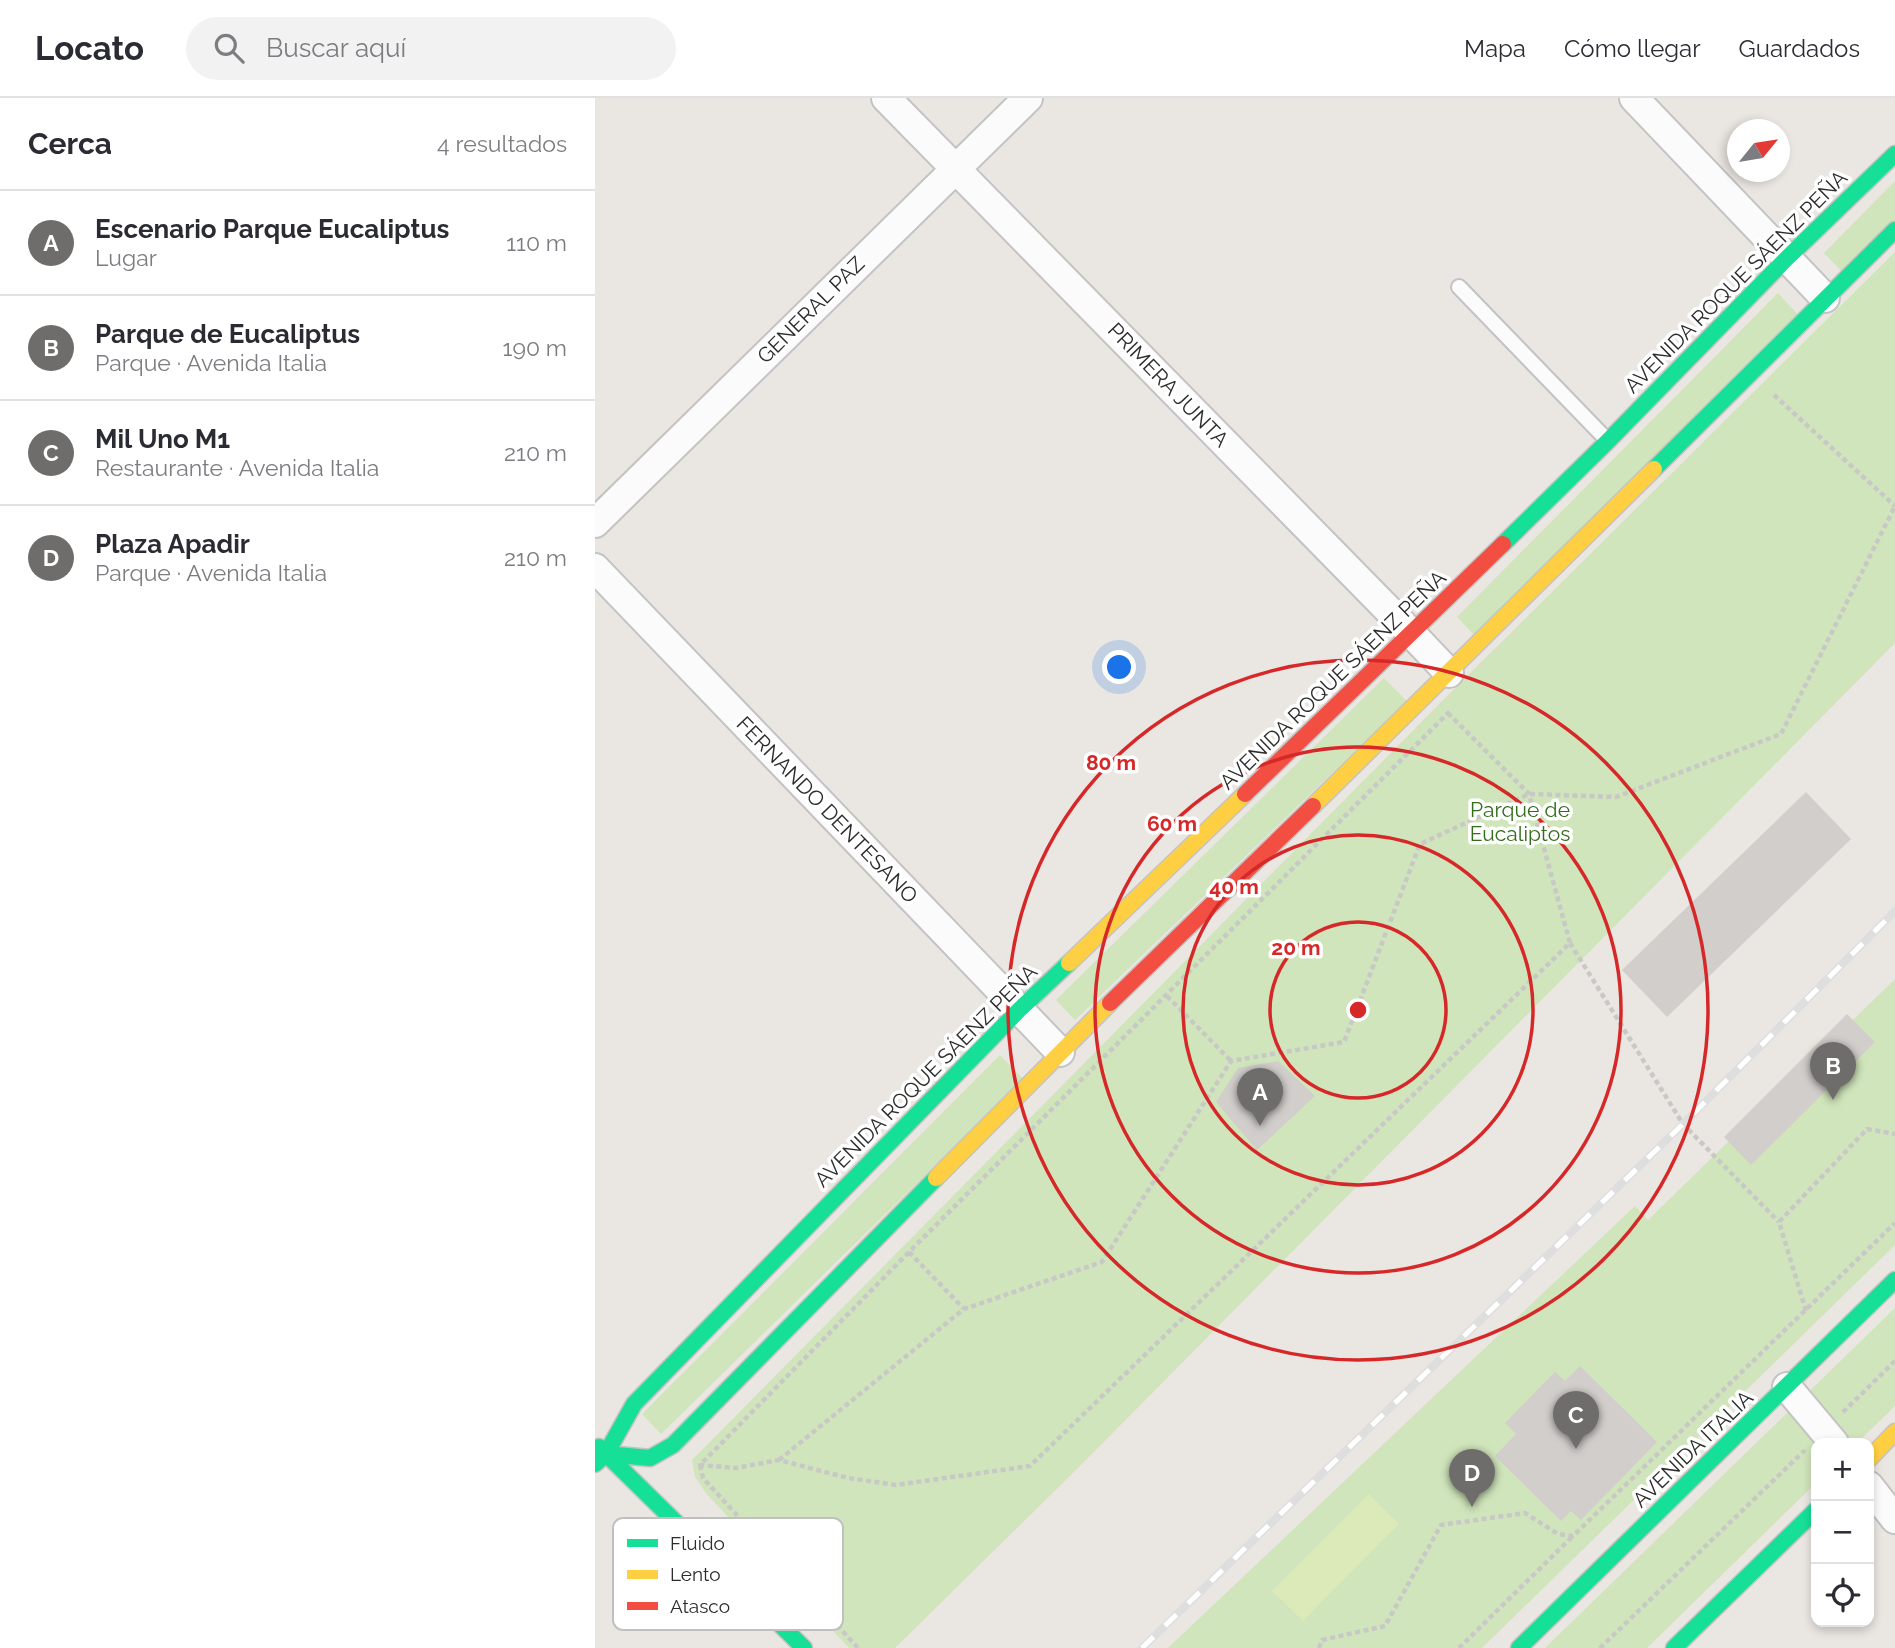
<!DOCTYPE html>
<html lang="es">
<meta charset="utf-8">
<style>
body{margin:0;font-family:Raleway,sans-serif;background:#f2f2f3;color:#2b2b33}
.controls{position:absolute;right:21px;bottom:21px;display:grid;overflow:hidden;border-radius:14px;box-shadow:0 4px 10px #0003}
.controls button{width:63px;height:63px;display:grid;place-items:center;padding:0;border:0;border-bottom:2px solid #e1e1e2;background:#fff;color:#2b2b33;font:35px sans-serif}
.compass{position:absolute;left:1132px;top:21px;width:63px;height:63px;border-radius:50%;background:#fff;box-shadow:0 4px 10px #0003;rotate:60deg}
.you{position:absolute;left:525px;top:570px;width:24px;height:24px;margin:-18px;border:5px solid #fff;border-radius:50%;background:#1a73e8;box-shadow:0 0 0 10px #1a73e833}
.badge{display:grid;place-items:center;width:46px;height:46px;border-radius:50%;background:#6e6d6c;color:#fff;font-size:23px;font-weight:700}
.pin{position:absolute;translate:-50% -58px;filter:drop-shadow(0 2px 4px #0008)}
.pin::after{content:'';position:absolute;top:37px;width:24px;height:21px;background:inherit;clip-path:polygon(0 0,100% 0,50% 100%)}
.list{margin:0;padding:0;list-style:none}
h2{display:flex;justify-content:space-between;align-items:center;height:91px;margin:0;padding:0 28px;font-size:30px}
h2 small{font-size:23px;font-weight:400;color:#7c7c81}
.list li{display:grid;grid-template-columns:46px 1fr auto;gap:21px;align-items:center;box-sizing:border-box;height:105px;padding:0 28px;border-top:2px solid #e1e1e2}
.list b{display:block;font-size:26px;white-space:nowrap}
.list p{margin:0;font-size:23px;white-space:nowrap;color:#7c7c81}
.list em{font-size:23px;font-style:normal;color:#7c7c81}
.icon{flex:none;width:38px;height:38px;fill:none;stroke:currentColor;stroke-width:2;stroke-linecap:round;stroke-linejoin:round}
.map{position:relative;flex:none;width:1300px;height:1550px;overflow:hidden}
header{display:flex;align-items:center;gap:42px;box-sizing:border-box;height:98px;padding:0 35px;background:#fff;border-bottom:2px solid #e1e1e2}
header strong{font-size:33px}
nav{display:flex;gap:38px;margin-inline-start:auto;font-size:24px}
.search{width:490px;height:63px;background:#f2f2f3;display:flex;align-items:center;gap:18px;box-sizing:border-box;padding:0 24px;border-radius:38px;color:#7c7c81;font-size:26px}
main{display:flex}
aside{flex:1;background:#fff}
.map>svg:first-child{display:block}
.green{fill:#d0e5bb}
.pitch{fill:#dce9b9}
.building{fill:#d1cecb}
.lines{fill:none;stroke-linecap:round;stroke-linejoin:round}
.lane-casing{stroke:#c4c3c3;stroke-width:18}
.street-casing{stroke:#c4c3c3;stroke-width:32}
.fast-casing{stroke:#c4c3c3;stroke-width:19}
.slow-casing{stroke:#c4c3c3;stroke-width:19}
.jam-casing{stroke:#c4c3c3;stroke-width:19}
.path{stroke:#c8c8c7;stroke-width:4.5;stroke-dasharray:5 3.5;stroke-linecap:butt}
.lane{stroke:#fcfbfb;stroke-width:14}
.street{stroke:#fcfbfb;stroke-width:28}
.fast{stroke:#16e098;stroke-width:16}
.slow{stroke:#ffcf43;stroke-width:16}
.jam{stroke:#f24e42;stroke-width:16}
.rail-casing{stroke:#dededf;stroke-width:8}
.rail{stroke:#fff;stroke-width:5;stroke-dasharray:16;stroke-linecap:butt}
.ring{fill:none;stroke:#d62828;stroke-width:3.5}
.labels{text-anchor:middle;stroke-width:7;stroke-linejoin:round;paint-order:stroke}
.street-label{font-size:21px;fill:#2c2c2c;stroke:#fff}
.park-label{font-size:21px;fill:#336c1a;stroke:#fff}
.key{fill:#fff;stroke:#c0c0c0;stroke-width:2}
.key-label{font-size:19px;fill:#2c2c2c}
.centre{fill:#d62828;stroke:#fff;stroke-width:3.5}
.ring-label{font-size:21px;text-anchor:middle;font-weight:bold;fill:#d62828;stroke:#fff;stroke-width:7;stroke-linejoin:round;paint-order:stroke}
</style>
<header>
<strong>Locato</strong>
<div class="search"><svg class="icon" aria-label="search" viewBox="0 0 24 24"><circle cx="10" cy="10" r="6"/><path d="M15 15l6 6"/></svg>Buscar aquí</div>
<nav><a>Mapa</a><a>Cómo llegar</a><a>Guardados</a></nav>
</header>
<main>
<aside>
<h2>Cerca<small>4 resultados</small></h2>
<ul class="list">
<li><span class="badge">A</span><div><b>Escenario Parque Eucaliptus</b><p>Lugar</p></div><em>110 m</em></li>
<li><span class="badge">B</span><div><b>Parque de Eucaliptus</b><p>Parque · Avenida Italia</p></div><em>190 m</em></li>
<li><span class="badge">C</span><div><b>Mil Uno M1</b><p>Restaurante · Avenida Italia</p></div><em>210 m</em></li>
<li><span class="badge">D</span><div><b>Plaza Apadir</b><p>Parque · Avenida Italia</p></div><em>210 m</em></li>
</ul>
</aside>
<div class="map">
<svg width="1300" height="1550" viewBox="0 0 1300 1550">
<rect width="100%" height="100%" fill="#eae6e2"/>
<path class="green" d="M1300,83v40l-52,52 -19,-20z
M1300,154v391l-817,825 -183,180h-46l-143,-155 -11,-16 -3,-17 759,-768z
M1183,195l22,24 -324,320 -19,-20z
M789,580l23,23 -332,319 -19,-20z
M1300,881v266l-413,403h-314l467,-442 13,14z
M405,957l23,24 -362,355 -19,-20z
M1300,1210v98l-38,37h-41v40l-169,165h-102z"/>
<path class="pitch" d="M774,1396l30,30 -96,97 -31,-30z"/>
<path class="building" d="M1211,694l45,47 -184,178 -45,-47z
M1252,916l28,28 -124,123 -27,-28z
M683,963l37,35 -58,54 -41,-48 22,-34z
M985,1268l77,76 -76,78 -10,-9 -10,10 -66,-65 21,-22 -11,-11 50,-51 10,9z"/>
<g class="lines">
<defs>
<path id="lane" d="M864,189l148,153"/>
<path id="street" d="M291,0l526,536 37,39
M1039,0l191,200
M0,425l433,-425
M0,470l465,484
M1192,1289l47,56
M1274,1388l26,33"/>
<path id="fast" d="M1059,371l241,-239
M908,446l105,-103 179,-183 108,-104
M4,1349l205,201
M11,1356l44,4 23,-13 263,-267
M0,1366l11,-10 28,-50 385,-394 50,-47
M924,1550l376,-368
M1079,1550l142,-138"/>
<path id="slow" d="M718,708l341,-337
M474,865l176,-169
M341,1080l174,-175
M1274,1361l26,-27"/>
<path id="jam" d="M650,696l258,-250
M515,905l203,-197"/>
</defs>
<use href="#lane" class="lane-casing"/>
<use href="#street" class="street-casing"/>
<use href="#fast" class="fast-casing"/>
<use href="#slow" class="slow-casing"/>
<use href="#jam" class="jam-casing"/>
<path class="path" d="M1179,297l121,111
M853,615l81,81 41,149 -540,523 -134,19 -48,-7 -69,-18 -43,8 -36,-3 209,-213z
M975,845l113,181 96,98
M572,898l64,65
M314,1154l55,57
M1211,1213l-27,-89 88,-93 28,5
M1248,1314l52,-51
M184,1362l185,-151 138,-47 129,-201 113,-19 76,-198 109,-50 87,3 165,-63 114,-228
M105,1367l3,13 155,170
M724,1550l3,-8 63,-14 56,-101 84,-12 33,21 15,2 322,-313
M864,1550l113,-111
M1005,1550l205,-198"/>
<use href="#lane" class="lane"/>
<use href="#street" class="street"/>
<use href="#fast" class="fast"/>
<use href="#slow" class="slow"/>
<use href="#jam" class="jam"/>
<defs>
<path id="rail" d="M547,1550l541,-524 212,-213"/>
</defs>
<use href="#rail" class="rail-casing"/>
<use href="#rail" class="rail"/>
</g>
<g class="ring">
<circle cx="763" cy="912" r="88"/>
<circle cx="763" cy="912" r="175"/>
<circle cx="763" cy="912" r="263"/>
<circle cx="763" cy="912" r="350"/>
</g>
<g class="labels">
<g class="street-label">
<text transform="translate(1141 184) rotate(-45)" y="7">AVENIDA ROQUE SÁENZ PEÑA</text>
<text transform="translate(216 212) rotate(-45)" y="7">GENERAL PAZ</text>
<text transform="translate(573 287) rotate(46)" y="7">PRIMERA JUNTA</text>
<text transform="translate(738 582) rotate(-44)" y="7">AVENIDA ROQUE SÁENZ PEÑA</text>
<text transform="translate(232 712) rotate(46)" y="7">FERNANDO DENTESANO</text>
<text transform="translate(331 978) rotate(-45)" y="7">AVENIDA ROQUE SÁENZ PEÑA</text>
<text transform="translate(1098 1351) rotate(-44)" y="7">AVENIDA ITALIA</text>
</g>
<g class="park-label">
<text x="925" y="719">Parque de<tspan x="925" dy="24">Eucaliptos</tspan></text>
</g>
</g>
<rect x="18" y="1420" width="230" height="112" rx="10" class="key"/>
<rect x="32" y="1441" width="31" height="8" fill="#16e098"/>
<rect x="32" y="1472" width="31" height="9" fill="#ffcf43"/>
<rect x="32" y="1504" width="31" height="8" fill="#f24e42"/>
<g class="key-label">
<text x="75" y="1452">Fluido</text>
<text x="75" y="1483">Lento</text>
<text x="75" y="1515">Atasco</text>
</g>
<circle cx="763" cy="912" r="10" class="centre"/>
<g class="ring-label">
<text x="516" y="672">80 m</text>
<text x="577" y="733">60 m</text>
<text x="639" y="796">40 m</text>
<text x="701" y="857">20 m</text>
</g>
</svg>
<div class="controls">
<button>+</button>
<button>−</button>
<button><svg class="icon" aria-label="locate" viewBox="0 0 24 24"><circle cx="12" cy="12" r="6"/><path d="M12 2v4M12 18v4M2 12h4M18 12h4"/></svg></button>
</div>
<svg class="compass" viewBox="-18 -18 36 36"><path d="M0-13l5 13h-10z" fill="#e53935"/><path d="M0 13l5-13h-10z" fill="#7c7c81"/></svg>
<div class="you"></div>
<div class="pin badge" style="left:665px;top:1028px">A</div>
<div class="pin badge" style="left:1238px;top:1002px">B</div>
<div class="pin badge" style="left:981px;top:1351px">C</div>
<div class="pin badge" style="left:877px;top:1409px">D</div>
</div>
</main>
